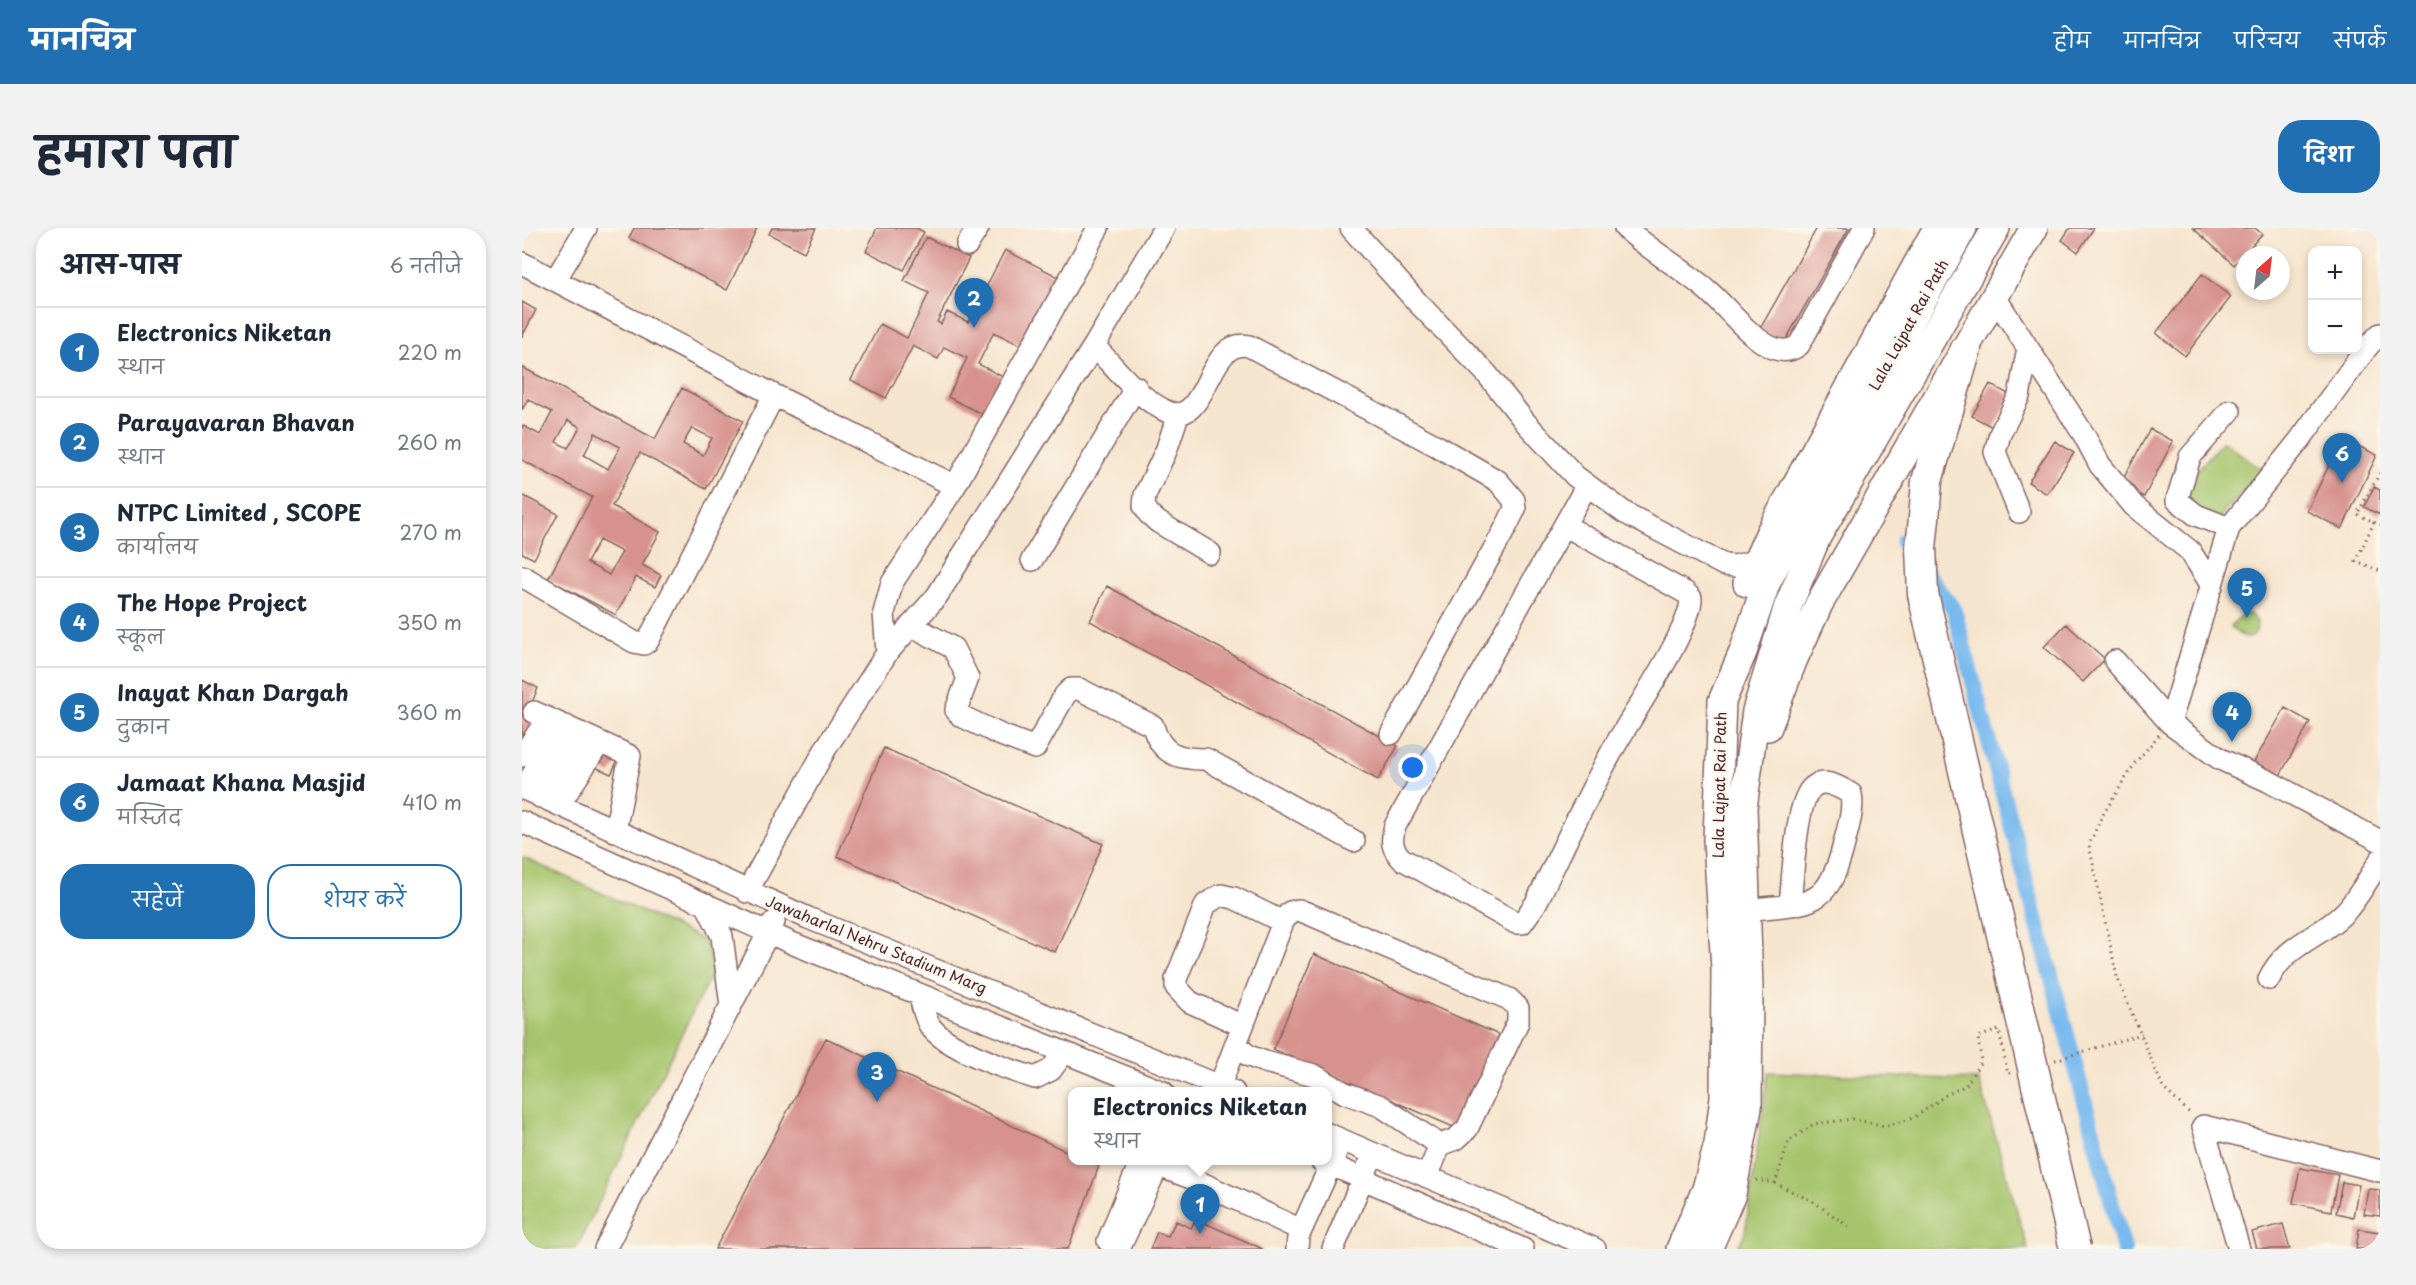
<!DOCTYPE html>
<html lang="hi">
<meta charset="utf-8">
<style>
body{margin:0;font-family:"Playpen Sans","Playpen Sans Deva",sans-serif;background:#f2f2f3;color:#1f2937}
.controls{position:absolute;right:18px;top:18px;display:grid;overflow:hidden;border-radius:12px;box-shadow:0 3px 9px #0003}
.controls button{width:54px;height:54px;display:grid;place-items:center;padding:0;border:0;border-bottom:2px solid #e0e1e3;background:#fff;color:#1f2937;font:30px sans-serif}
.compass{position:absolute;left:1714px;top:18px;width:54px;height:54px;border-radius:50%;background:#fff;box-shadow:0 3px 9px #0003;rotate:28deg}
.you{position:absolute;left:891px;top:540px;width:21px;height:21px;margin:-15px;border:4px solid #fff;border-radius:50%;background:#1a73e8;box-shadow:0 0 0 9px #1a73e833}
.badge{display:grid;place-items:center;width:39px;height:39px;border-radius:50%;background:#1f6fb2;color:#fff;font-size:20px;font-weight:700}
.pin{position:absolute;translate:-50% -50px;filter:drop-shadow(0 2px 3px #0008)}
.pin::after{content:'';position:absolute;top:32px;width:21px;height:18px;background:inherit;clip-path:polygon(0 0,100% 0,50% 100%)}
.popup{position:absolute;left:546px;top:859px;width:264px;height:78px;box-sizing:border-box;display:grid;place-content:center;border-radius:12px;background:#fff;filter:drop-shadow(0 2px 4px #0005);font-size:20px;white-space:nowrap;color:#747a83}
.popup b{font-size:22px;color:#1f2937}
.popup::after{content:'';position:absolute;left:50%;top:100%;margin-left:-12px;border:12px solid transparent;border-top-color:#fff}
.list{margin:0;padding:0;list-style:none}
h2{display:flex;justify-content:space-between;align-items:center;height:78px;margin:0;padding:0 24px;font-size:26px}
h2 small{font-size:20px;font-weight:400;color:#747a83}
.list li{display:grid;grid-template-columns:39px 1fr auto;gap:18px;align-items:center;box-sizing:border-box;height:90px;padding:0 24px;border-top:2px solid #e0e1e3}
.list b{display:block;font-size:22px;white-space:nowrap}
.list p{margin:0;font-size:20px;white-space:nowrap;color:#747a83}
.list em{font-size:20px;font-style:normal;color:#747a83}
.actions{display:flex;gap:12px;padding:18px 24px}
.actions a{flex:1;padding:14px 0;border:2px solid #1f6fb2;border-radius:24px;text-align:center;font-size:21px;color:#1f6fb2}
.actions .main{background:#1f6fb2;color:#fff}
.map{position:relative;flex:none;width:1858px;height:1021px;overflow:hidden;border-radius:24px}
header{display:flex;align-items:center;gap:36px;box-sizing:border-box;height:84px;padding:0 30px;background:#1f6fb2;color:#fff}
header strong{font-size:28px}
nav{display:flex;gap:33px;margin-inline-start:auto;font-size:21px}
.intro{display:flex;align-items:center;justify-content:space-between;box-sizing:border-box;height:144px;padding:0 36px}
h1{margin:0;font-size:42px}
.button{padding:15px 27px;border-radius:24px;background:#1f6fb2;color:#fff;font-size:21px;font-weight:700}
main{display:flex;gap:36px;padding:0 36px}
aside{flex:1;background:#fff;border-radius:24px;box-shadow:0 3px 9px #0003}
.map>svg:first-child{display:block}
.green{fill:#a6c46c;stroke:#78724c;stroke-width:1.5}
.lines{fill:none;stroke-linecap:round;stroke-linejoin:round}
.canal{stroke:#78baee;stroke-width:16}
.building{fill:#d7928d;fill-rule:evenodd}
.minor-casing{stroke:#866464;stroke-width:24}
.major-casing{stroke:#866464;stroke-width:30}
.highway-casing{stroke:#866464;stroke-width:33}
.path{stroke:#866464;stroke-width:3;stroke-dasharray:1.5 4.5;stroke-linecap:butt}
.minor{stroke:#fff;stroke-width:21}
.major{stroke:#fff;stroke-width:27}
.highway{stroke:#fff;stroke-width:30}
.highway-bridge-casing{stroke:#866464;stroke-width:33;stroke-linecap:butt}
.highway-bridge{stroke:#fff;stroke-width:30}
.labels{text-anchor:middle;stroke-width:4.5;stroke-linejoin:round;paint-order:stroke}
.street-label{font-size:15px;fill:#4a1f2b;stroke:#fbf7ec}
</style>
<header>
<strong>मानचित्र</strong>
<nav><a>होम</a><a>मानचित्र</a><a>परिचय</a><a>संपर्क</a></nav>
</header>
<div class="intro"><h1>हमारा पता</h1><a class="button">दिशा</a></div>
<main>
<aside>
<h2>आस-पास<small>6 नतीजे</small></h2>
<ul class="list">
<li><span class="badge">1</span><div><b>Electronics Niketan</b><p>स्थान</p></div><em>220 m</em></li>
<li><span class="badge">2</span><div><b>Parayavaran Bhavan</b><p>स्थान</p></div><em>260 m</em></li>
<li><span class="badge">3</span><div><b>NTPC Limited , SCOPE</b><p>कार्यालय</p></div><em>270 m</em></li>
<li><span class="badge">4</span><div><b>The Hope Project</b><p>स्कूल</p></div><em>350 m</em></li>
<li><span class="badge">5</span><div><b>Inayat Khan Dargah</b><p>दुकान</p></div><em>360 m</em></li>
<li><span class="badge">6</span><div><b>Jamaat Khana Masjid</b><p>मस्जिद</p></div><em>410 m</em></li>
</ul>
<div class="actions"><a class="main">सहेजें</a><a>शेयर करें</a></div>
</aside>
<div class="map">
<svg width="1858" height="1021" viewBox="0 0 1858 1021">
<rect width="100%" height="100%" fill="#fbf7ec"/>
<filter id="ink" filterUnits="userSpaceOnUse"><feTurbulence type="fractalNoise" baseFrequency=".0167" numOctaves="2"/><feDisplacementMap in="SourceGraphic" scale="12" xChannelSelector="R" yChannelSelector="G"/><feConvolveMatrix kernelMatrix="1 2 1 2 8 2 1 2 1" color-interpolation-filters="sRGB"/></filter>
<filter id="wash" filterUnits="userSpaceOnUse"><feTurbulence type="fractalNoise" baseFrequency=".008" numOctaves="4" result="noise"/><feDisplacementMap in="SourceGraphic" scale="24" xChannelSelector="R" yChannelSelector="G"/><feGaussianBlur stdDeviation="1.35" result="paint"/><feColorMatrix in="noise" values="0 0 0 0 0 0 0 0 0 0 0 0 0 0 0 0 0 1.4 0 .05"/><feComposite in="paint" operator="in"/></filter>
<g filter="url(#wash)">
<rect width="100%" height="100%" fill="#f6e5ce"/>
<path class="green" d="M1701,213l39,29 -47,53 -38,-30z
M1721,385l7,1 7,8 -1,10 -7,6c-8,0 -12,-7 -19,-10z
M0,629l183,83 8,31 -137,278h-54z
M1246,844l211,8 49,169h-291l8,-16z"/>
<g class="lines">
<path class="canal" d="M1381,313l51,69 170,639"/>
</g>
<g id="blocks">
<path class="building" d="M112,0h123l-30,62 -98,-52z
M250,0h44l-12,24 -35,-18z
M355,0h39l8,4 -20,38 -38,-19z
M1295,0h32l-65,115 -24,-14z
M1548,0h24l-16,24 -16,-12z
M1671,0h62l7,6 -28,31z
M404,9l43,21 -32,64 4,2 6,-12 21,10 37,-72 56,28 -35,70 -32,-16 -16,32 27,14 -19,38 -38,-19 19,-39 -23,-11 -6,12 -25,-13 -27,52 -35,-18 29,-56 27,14 22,-45 -25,-12z
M1680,46l29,23 -46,59 -29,-23z
M0,74l14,8 -14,27z
M0,139l133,72 27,-51 61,33 -37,68 -66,-36 -28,53 48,26 -18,33 19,10 -6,12 -19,-10 -20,38 -68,-36 44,-82 -70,-37v-35l18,10 12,-23 -24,-13 -6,11zM46,192l12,7 -12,21 -12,-6zM170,200l20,10 -9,17 -20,-11zM73,205l25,14 -12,22 -24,-14zM77,312l23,12 -13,23 -22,-12z
M1468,156l22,12 -18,32 -22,-12z
M1628,201l23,12 -29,56 -24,-12z
M1820,210l35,17 -35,74 -35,-18z
M1533,213l19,12 -27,41 -19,-12z
M1852,259l6,3v25l-16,-8z
M0,267l36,19 -24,45 -12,-6z
M585,358l291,160 -20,34 -288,-159z
M1544,396l39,35 -22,23 -39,-35z
M0,452l16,8 -11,26 93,42 -9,18 -89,-39z
M1763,480l25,14 -31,55 -25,-15z
M362,520l219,96 -48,108 -218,-96z
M792,726l185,81 -41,94 -185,-80z
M304,810l246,116v6h14l13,6 -31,83h-353z
M1778,940l38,7 -7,36 -38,-8z
M1820,954l17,3 -6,32 -17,-4z
M1846,961l12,1v26l-16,-2z
M674,991l67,30h-113l7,-17 11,4 8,-15 15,7z
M1761,996l7,25h-33l-5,-17z
M1837,1001l21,3v17h-24z"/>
</g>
</g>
<g filter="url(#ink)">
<use href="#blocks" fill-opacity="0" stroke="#866464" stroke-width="1.5"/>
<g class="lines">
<defs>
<path id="minor" d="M829,0l66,74 69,71 40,50 49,53 50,37 99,52 11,1 23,-6
M1103,0c26,23 56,40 82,62 21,18 38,43 62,56 11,6 21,6 30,-1l65,-117
M445,17l11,-17
M0,35l252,132 181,91
M34,51l30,-51
M1473,69l89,138 16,30 34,41 56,45 22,35
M572,118c21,21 42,49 68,63 47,27 42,-73 87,-63l188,100 61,35 16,19 1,9 -10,20 -114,205
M656,187l-12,36 -21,44 -1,11 5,8 9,8 52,31
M1497,284l-24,-60 5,-18 19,-38 9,-48
M1044,298l120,67 5,5c1,29 -58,116 -75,146 -29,52 -54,106 -80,159l-14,20h-6l-114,-64c-11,-11 -11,-18 -7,-33l192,-341
M1707,300l-33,-13 -19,-15 13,-43 40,-46
M510,332l104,-173
M0,348l112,66 10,2 4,-3 126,-246
M389,397l42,23 15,30 -12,32 5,6 40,19 34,13 30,-53 6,-6h8l74,37c8,29 26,33 53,33l148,82
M365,425l-3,-40 8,-30 63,-97 143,-258
M1593,433l55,62 50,36 48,22 112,60
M12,484l96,44 -15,75
M1648,495l59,-195 70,-87 69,-95 12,-12
M0,528l26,-38
M0,560l286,130 426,174
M1,561l43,-63
M18,569l41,-64
M37,577l41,-63
M0,594l272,122 369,148
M225,664l79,-144 61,-95 50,-57 157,-250 70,-118
M184,676l16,32 9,70
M1224,682c62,-8 81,2 98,-66 4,-17 10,-33 7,-50 -10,-6 -27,-17 -38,-7 -18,13 -20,94 -23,117
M1747,751c17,-36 52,-41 77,-68 13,-15 24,-34 34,-51
M397,766c3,9 5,23 11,32 15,22 79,44 105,52l16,-8 13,-18
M721,798l-53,-24 -14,-15v-8l30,-75 15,-9 13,3 49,24
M713,817l14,11 16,6 49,13 31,18 36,13 59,39
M698,857l63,-163 7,-10 9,-2 10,4 200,85 9,9v14l-51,107 -11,10 -16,6 -13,32
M806,906l267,115
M798,932l203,89
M586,1013l33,-81
M83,1021l169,-327
M597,1021l36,-77 6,-5 30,11 110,52
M775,1021l1,-12 38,-84
M811,1021l35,-83
M1717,1021l-36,-123 177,45"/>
<path id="major" d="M1225,355l23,-51 167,-304
M1246,499l25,-66 26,-57 215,-376
M1158,1021l26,-60 12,-45 6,-47 1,-128 -8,-129 5,-139 21,-49 23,-68 28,-55 169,-301
M1186,1021l24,-55 16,-86 1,-120 -6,-180 13,-97 32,-105 29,-69 179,-309"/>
<path id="highway" d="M1402,290l3,-37 39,-132"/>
</defs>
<use href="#minor" class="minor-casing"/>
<use href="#major" class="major-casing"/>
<use href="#highway" class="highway-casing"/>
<path class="path" d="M1858,245l-23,41 23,11
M1852,294l-18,39 24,10
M1637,507l-24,28 -34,55 -12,27 28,132 46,111 29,27
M1533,832l87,-26
M1234,952l19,3 14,-42 25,-17 39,-5 32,7 29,-8 32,-23 20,-10 15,-24 -3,-24 21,-7 9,44 3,-1
M1253,955l39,19 38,27"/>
<use href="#minor" class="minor"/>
<use href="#major" class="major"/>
<use href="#highway" class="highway"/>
<defs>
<path id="highway-bridge" d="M1402,290l-3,30 2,46 152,655"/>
</defs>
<use href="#highway-bridge" class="highway-bridge-casing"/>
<use href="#highway-bridge" class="highway-bridge"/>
</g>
</g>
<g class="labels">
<g class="street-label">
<text transform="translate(1387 97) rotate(-61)" y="5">Lala Lajpat Rai Path</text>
<text transform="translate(1198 557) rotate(-89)" y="5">Lala Lajpat Rai Path</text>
<text transform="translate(354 717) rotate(22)" y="5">Jawaharlal Nehru Stadium Marg</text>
</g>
</g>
</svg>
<div class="controls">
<button>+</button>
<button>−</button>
</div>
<svg class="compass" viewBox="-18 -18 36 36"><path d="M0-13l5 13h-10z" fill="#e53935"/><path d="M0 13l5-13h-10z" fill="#747a83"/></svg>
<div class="you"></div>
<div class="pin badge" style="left:678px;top:1006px">1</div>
<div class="popup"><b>Electronics Niketan</b>स्थान</div>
<div class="pin badge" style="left:452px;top:100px">2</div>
<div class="pin badge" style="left:355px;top:874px">3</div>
<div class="pin badge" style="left:1710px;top:514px">4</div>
<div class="pin badge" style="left:1725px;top:390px">5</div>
<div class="pin badge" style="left:1820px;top:255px">6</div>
</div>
</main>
